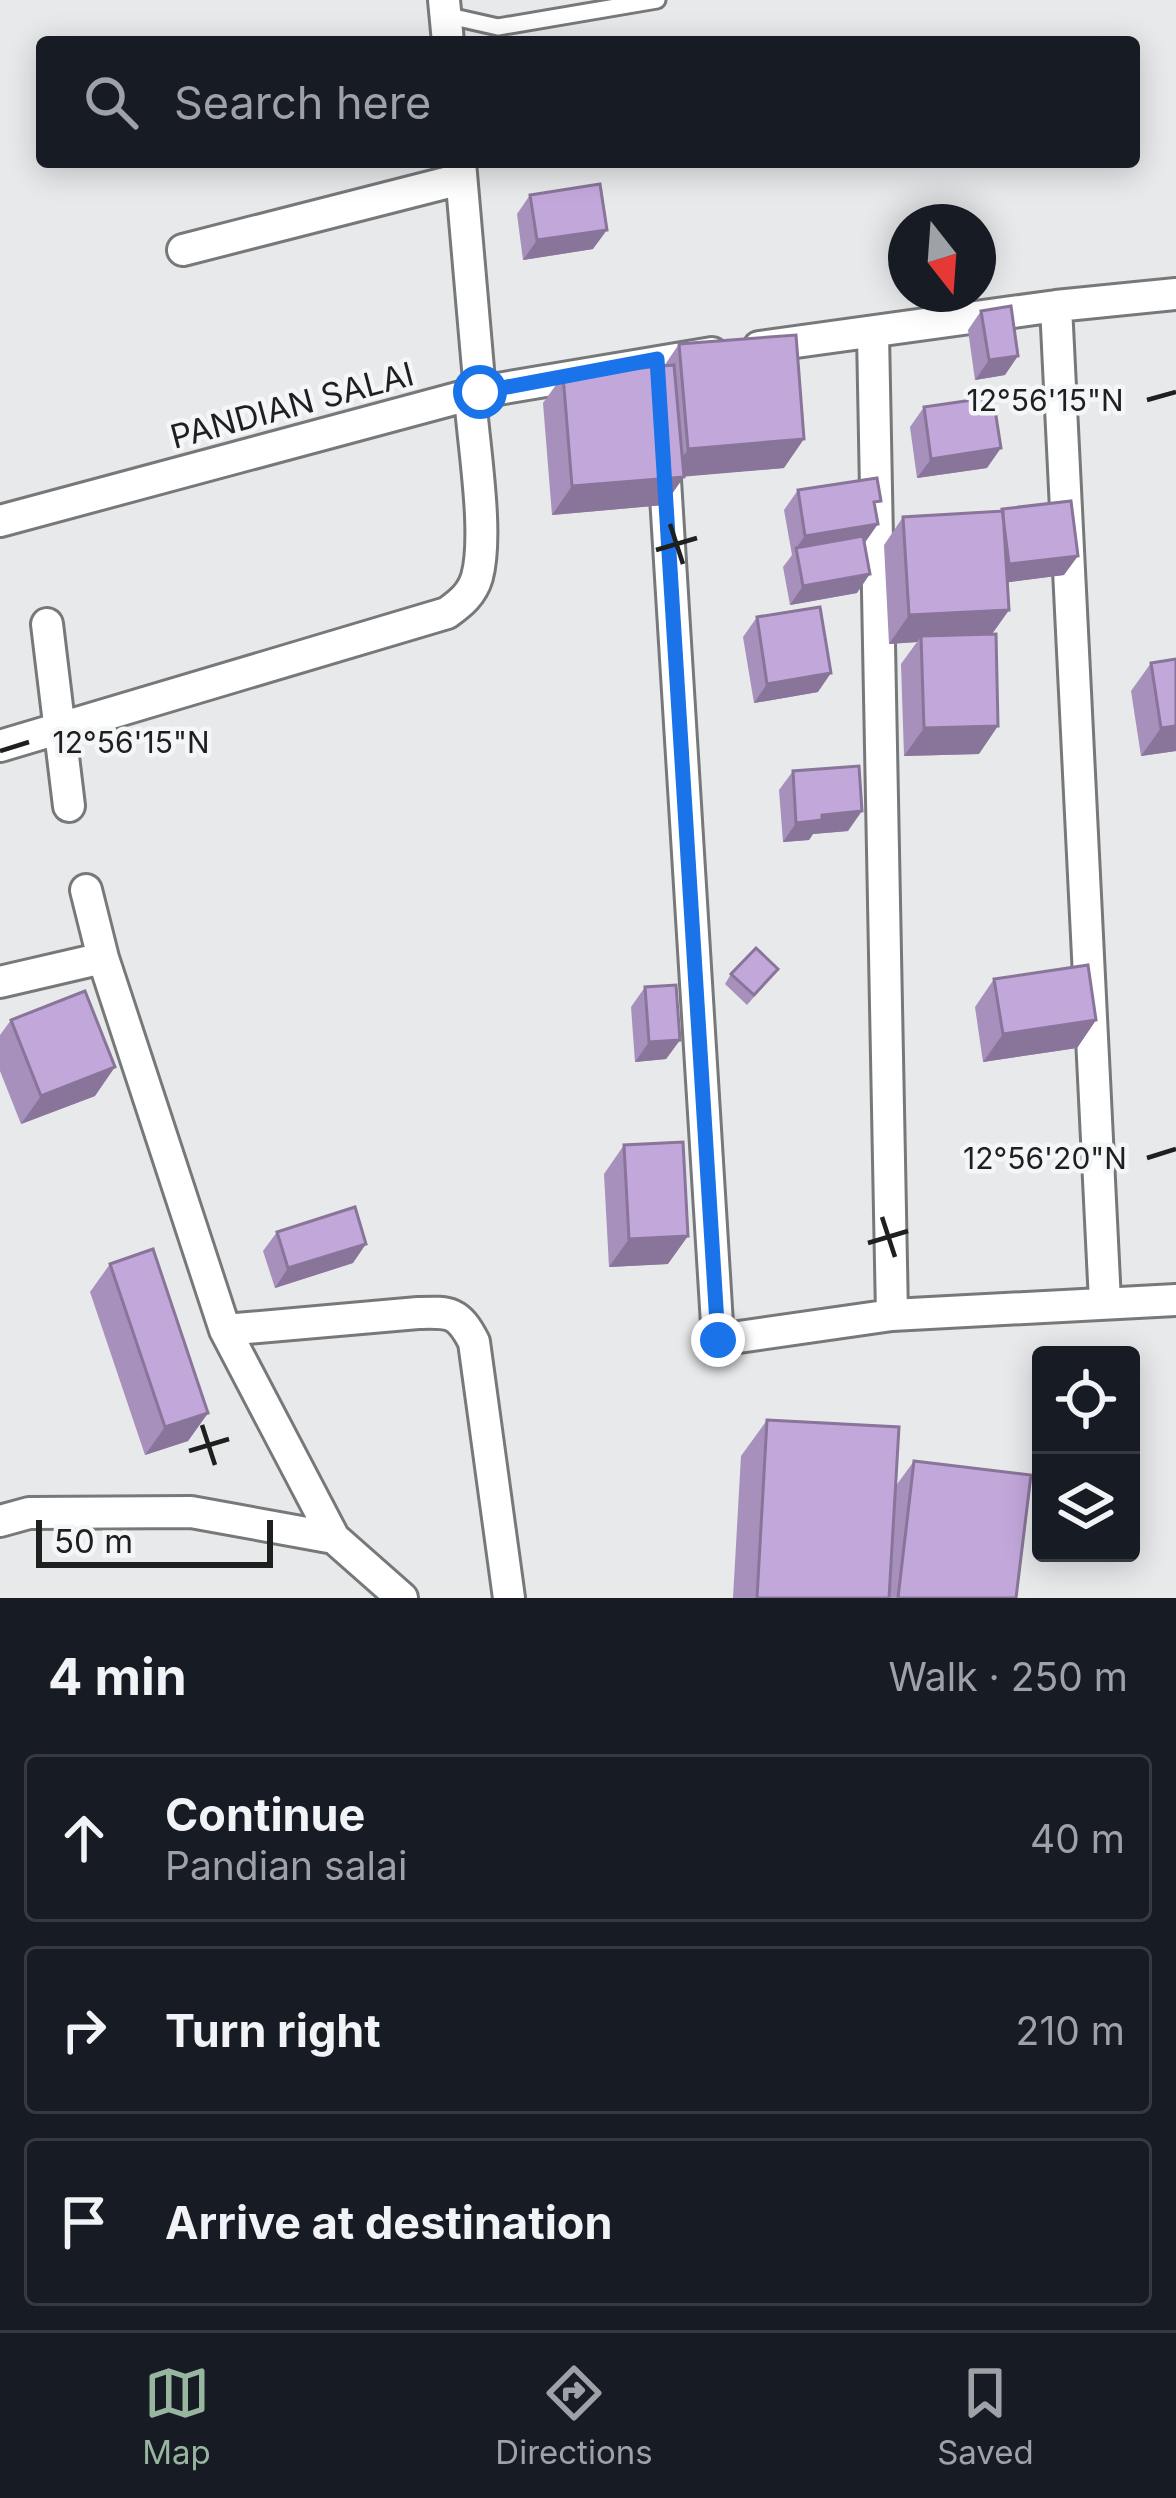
<!DOCTYPE html>
<meta charset="utf-8">
<style>
body{margin:0;font-family:Inter,sans-serif;background:#242831;color:#f1f3f6}
.controls{position:absolute;right:36px;bottom:36px;display:grid;overflow:hidden;border-radius:12px;box-shadow:0 6px 30px #0003}
.controls button{width:108px;height:108px;display:grid;place-items:center;padding:0;border:0;border-bottom:3px solid #363941;background:#171b24;color:#f1f3f6;font:60px sans-serif}
.compass{position:absolute;left:888px;top:204px;width:108px;height:108px;border-radius:50%;background:#171b24;box-shadow:0 6px 30px #0003;rotate:163deg}
.scale{position:absolute;left:36px;bottom:30px;width:237px;box-sizing:border-box;padding-left:12px;border:6px solid #1e1f1f;border-top:0;font-size:33px;line-height:42px;white-space:nowrap;color:#1e1f1f;-webkit-text-stroke:9px #f4f6f8;paint-order:stroke}
.stop{position:absolute;width:36px;height:36px;margin:-27px;border:9px solid #1a73e8;border-radius:50%;background:#fff}
.stop.end{background:#1a73e8;border-color:#fff;box-shadow:0 3px 12px #0008}
.list{margin:0;padding:0;list-style:none}
h2{display:flex;justify-content:space-between;align-items:center;height:156px;margin:0;padding:0 48px;font-size:51px}
h2 small{font-size:39px;font-weight:400;color:#9ea1a6}
.list li{display:grid;grid-template-columns:78px 1fr auto;gap:36px;align-items:center;box-sizing:border-box;height:168px;margin:0 24px 24px;padding:0 24px;border:3px solid #363941;border-radius:12px}
.list b{display:block;font-size:45px;white-space:nowrap}
.list p{margin:0;font-size:39px;white-space:nowrap;color:#9ea1a6}
.list em{font-size:39px;font-style:normal;color:#9ea1a6}
.icon{flex:none;width:66px;height:66px;fill:none;stroke:currentColor;stroke-width:2;stroke-linecap:round;stroke-linejoin:round}
.map{position:relative;flex:none;width:1176px;height:1598px;overflow:hidden}
.search{position:absolute;background:#171b24;box-shadow:0 6px 30px #0003;left:36px;right:36px;top:36px;height:132px;display:flex;align-items:center;gap:30px;box-sizing:border-box;padding:0 42px;border-radius:12px;color:#9ea1a6;font-size:45px}
.sheet{height:732px;background:#171b24}
nav{display:flex;justify-content:space-around;align-items:center;box-sizing:border-box;height:168px;border-top:3px solid #363941;background:#171b24;font-size:33px;color:#9ea1a6}
nav a{display:grid;justify-items:center;gap:6px}
nav .on{color:#97b59f}
.map>svg:first-child{display:block}
.lines{fill:none;stroke-linecap:round;stroke-linejoin:round}
.service-casing{stroke:#76787a;stroke-width:21}
.minor-casing{stroke:#76787a;stroke-width:36}
.service{stroke:#fff;stroke-width:15}
.minor{stroke:#fff;stroke-width:30}
.wall{fill:#a790bc}
.shaded-wall{fill:#887599}
.building{fill:#c2a7db;stroke:#887599;stroke-width:3}
.route{stroke:#1a73e8;stroke-width:15}
.ticks{fill:none;stroke:#1e1f1f;stroke-width:4.5}
.labels{text-anchor:middle;stroke-width:9;stroke-linejoin:round;paint-order:stroke}
.street-label{font-size:33px;fill:#1e1f1f;stroke:#f4f6f8}
.ticks-label{font-size:30px;text-anchor:middle;fill:#1e1f1f;stroke:#f4f6f8;stroke-width:9;stroke-linejoin:round;paint-order:stroke}
</style>
<div class="map">
<svg width="1176" height="1598" viewBox="0 0 1176 1598">
<rect width="100%" height="100%" fill="#e7e9ea"/>
<g class="lines">
<defs>
<path id="service" d="M445,15l53,12 159,-27"/>
<path id="minor" d="M444,0l4,42
M460,162l20,230
M183,250l278,-71
M1056,306l49,996
M873,334l19,981
M759,347l297,-41 120,-12
M664,464l54,876 174,-25 284,-15
M0,521l480,-129 232,-39
M47,624l22,182
M0,746l447,-133c14,-10 25,-19 30,-36 12,-44 -4,-134 -7,-182
M86,890l17,68 122,372 109,208 68,60
M0,982l103,-24
M225,1330l193,-17c32,-1 40,-2 56,29l35,256
M0,1521l29,-8 162,-1 143,26"/>
</defs>
<use href="#service" class="service-casing"/>
<use href="#minor" class="minor-casing"/>
<use href="#service" class="service"/>
<use href="#minor" class="minor"/>
</g>
<path class="wall" d="M530,195l63,54 -70,11 -6,-46z
M981,311l24,64 -30,5 -7,-50z
M679,344l105,124 -100,8 -20,29 -112,10 -9,-112 20,-28 101,-9z
M924,407l63,61 -70,10 -7,-51z
M798,490l77,18 -10,35 -8,50 -67,12 -7,-38 9,-12 -8,-45z
M1001,511l63,64 -57,7 2,28 -17,24 -13,120 -75,2 -3,-92 16,-22 -28,2 -5,-99 19,-28z
M757,617l61,75 -64,11 -11,-66z
M1176,659v92l-35,5 -10,-65 20,-28z
M793,771l55,60 -35,3 -4,6 -26,2 -4,-52z
M778,969l-31,36 -22,-21 6,-10z
M994,979l102,41 -19,28 -94,14 -8,-55z
M645,987l35,53 -14,19 -31,3 -4,-55z
M11,1020l84,76 -74,28 -21,-53v-36z
M624,1145l44,119 -59,3 -5,-93z
M277,1232l76,31 -78,25 -12,-37z
M110,1264l98,149 -20,28 -43,14 -55,-163z
M767,1420l128,67 19,-26 102,137h-283l8,-142z"/>
<path class="shaded-wall" d="M607,230l-14,19 -70,11 14,-20z
M1018,356l-13,19 -30,5 14,-20z
M804,439l-20,29 -116,10 20,-29z
M1001,448l-14,20 -70,10 14,-19z
M684,477l-20,28 -112,10 20,-29z
M878,524l-14,20 -68,4 -5,7 14,-19z
M1078,556l-14,19 -69,9 14,-20z
M870,574l-13,19 -67,12 13,-19z
M1009,610l-20,28 -68,-2 -4,6 -28,2 20,-29z
M831,673l-13,19 -64,11 13,-19z
M998,726l-19,28 -75,2 20,-28z
M1176,726v25l-35,5 20,-28z
M862,811l-14,20 -35,3 -4,6 -26,2 13,-19 26,-8z
M1096,1020l-19,28 -94,14 20,-28z
M680,1040l-14,19 -31,3 14,-20z
M115,1067l-20,29 -74,28 20,-28z
M688,1236l-20,28 -59,3 20,-28z
M366,1244l-13,19 -78,25 13,-20z
M208,1413l-20,28 -43,14 20,-28z"/>
<path class="building" d="M600,184l7,46 -70,10 -7,-45z
M1011,306l7,50 -29,4 -8,-49z
M796,335l8,104 -116,10 -9,-105z
M674,365l10,112 -112,9 -9,-111z
M993,397l8,51 -70,11 -7,-52z
M877,478l4,23 -7,1 4,22 -73,12 -7,-46z
M1071,501l7,55 -69,8 -7,-55z
M1003,511l6,99 -100,5 -6,-98z
M863,536l7,38 -67,12 -7,-38z
M820,607l11,66 -64,11 -10,-67z
M996,634l2,92 -74,2 -3,-92z
M1176,659v67l-15,2 -10,-65z
M859,766l3,45 -40,4v5l-26,3 -3,-52z
M756,948l22,21 -24,26 -23,-21z
M1088,965l8,55 -93,14 -9,-55z
M676,985l4,55 -31,2 -4,-55z
M85,991l30,76 -74,29 -30,-76z
M683,1142l5,94 -59,3 -5,-94z
M355,1207l11,37 -78,24 -11,-36z
M153,1249l55,164 -43,14 -55,-163z
M767,1420l132,7 -10,171h-132z
M914,1461l117,14 -15,123h-118z"/>
<g class="lines">
<path class="route" d="M480,392l177,-33 61,981"/>
</g>
<path class="ticks" d="M1147,400l29,-8M670,524l13,40M656,550l41,-12M0,751l29,-9M1147,1158l29,-9M882,1217l13,40M868,1243l40,-12M202,1425l13,40M189,1451l40,-12"/>
<g class="labels">
<g class="street-label">
<text transform="translate(292 405) rotate(-15)" y="12">PANDIAN SALAI</text>
</g>
</g>
<g class="ticks-label">
<text x="1045" y="411">12°56'15"N</text>
<text x="131" y="753">12°56'15"N</text>
<text x="1045" y="1169">12°56'20"N</text>
</g>
</svg>
<div class="controls">
<button><svg class="icon" aria-label="locate" viewBox="0 0 24 24"><circle cx="12" cy="12" r="6"/><path d="M12 2v4M12 18v4M2 12h4M18 12h4"/></svg></button>
<button><svg class="icon" aria-label="layers" viewBox="0 0 24 24"><path d="M12 4l9 5-9 5-9-5zM3 14l9 5 9-5"/></svg></button>
</div>
<svg class="compass" viewBox="-18 -18 36 36"><path d="M0-13l5 13h-10z" fill="#e53935"/><path d="M0 13l5-13h-10z" fill="#9ea1a6"/></svg>
<div class="scale">50 m</div>
<div class="stop" style="left:480px;top:392px"></div>
<div class="stop end" style="left:718px;top:1340px"></div>
<div class="search"><svg class="icon" aria-label="search" viewBox="0 0 24 24"><circle cx="10" cy="10" r="6"/><path d="M15 15l6 6"/></svg>Search here</div>
</div>
<section class="sheet">
<h2>4 min<small>Walk · 250 m</small></h2>
<ul class="list">
<li><svg class="icon" aria-label="ahead" viewBox="0 0 24 24"><path d="M12 20V5M6 11l6-6 6 6"/></svg><div><b>Continue</b><p>Pandian salai</p></div><em>40 m</em></li>
<li><svg class="icon" aria-label="right" viewBox="0 0 24 24"><path d="M7 20v-9h11M14 6l5 5-5 5"/></svg><div><b>Turn right</b></div><em>210 m</em></li>
<li><svg class="icon" aria-label="arrive" viewBox="0 0 24 24"><path d="M6 21V4h12l-3 4 3 4H6"/></svg><div><b>Arrive at destination</b></div></li>
</ul>
</section>
<nav>
<a class="on"><svg class="icon" aria-label="map" viewBox="0 0 24 24"><path d="M3 6l6-2 6 2 6-2v14l-6 2-6-2-6 2zM9 4v14M15 6v14"/></svg>Map</a>
<a><svg class="icon" aria-label="directions" viewBox="0 0 24 24"><path d="M12 3l9 9-9 9-9-9zM9 14v-3h6M13 9l2 2-2 2"/></svg>Directions</a>
<a><svg class="icon" aria-label="saved" viewBox="0 0 24 24"><path d="M7 4h10v16l-5-4-5 4z"/></svg>Saved</a>
</nav>
